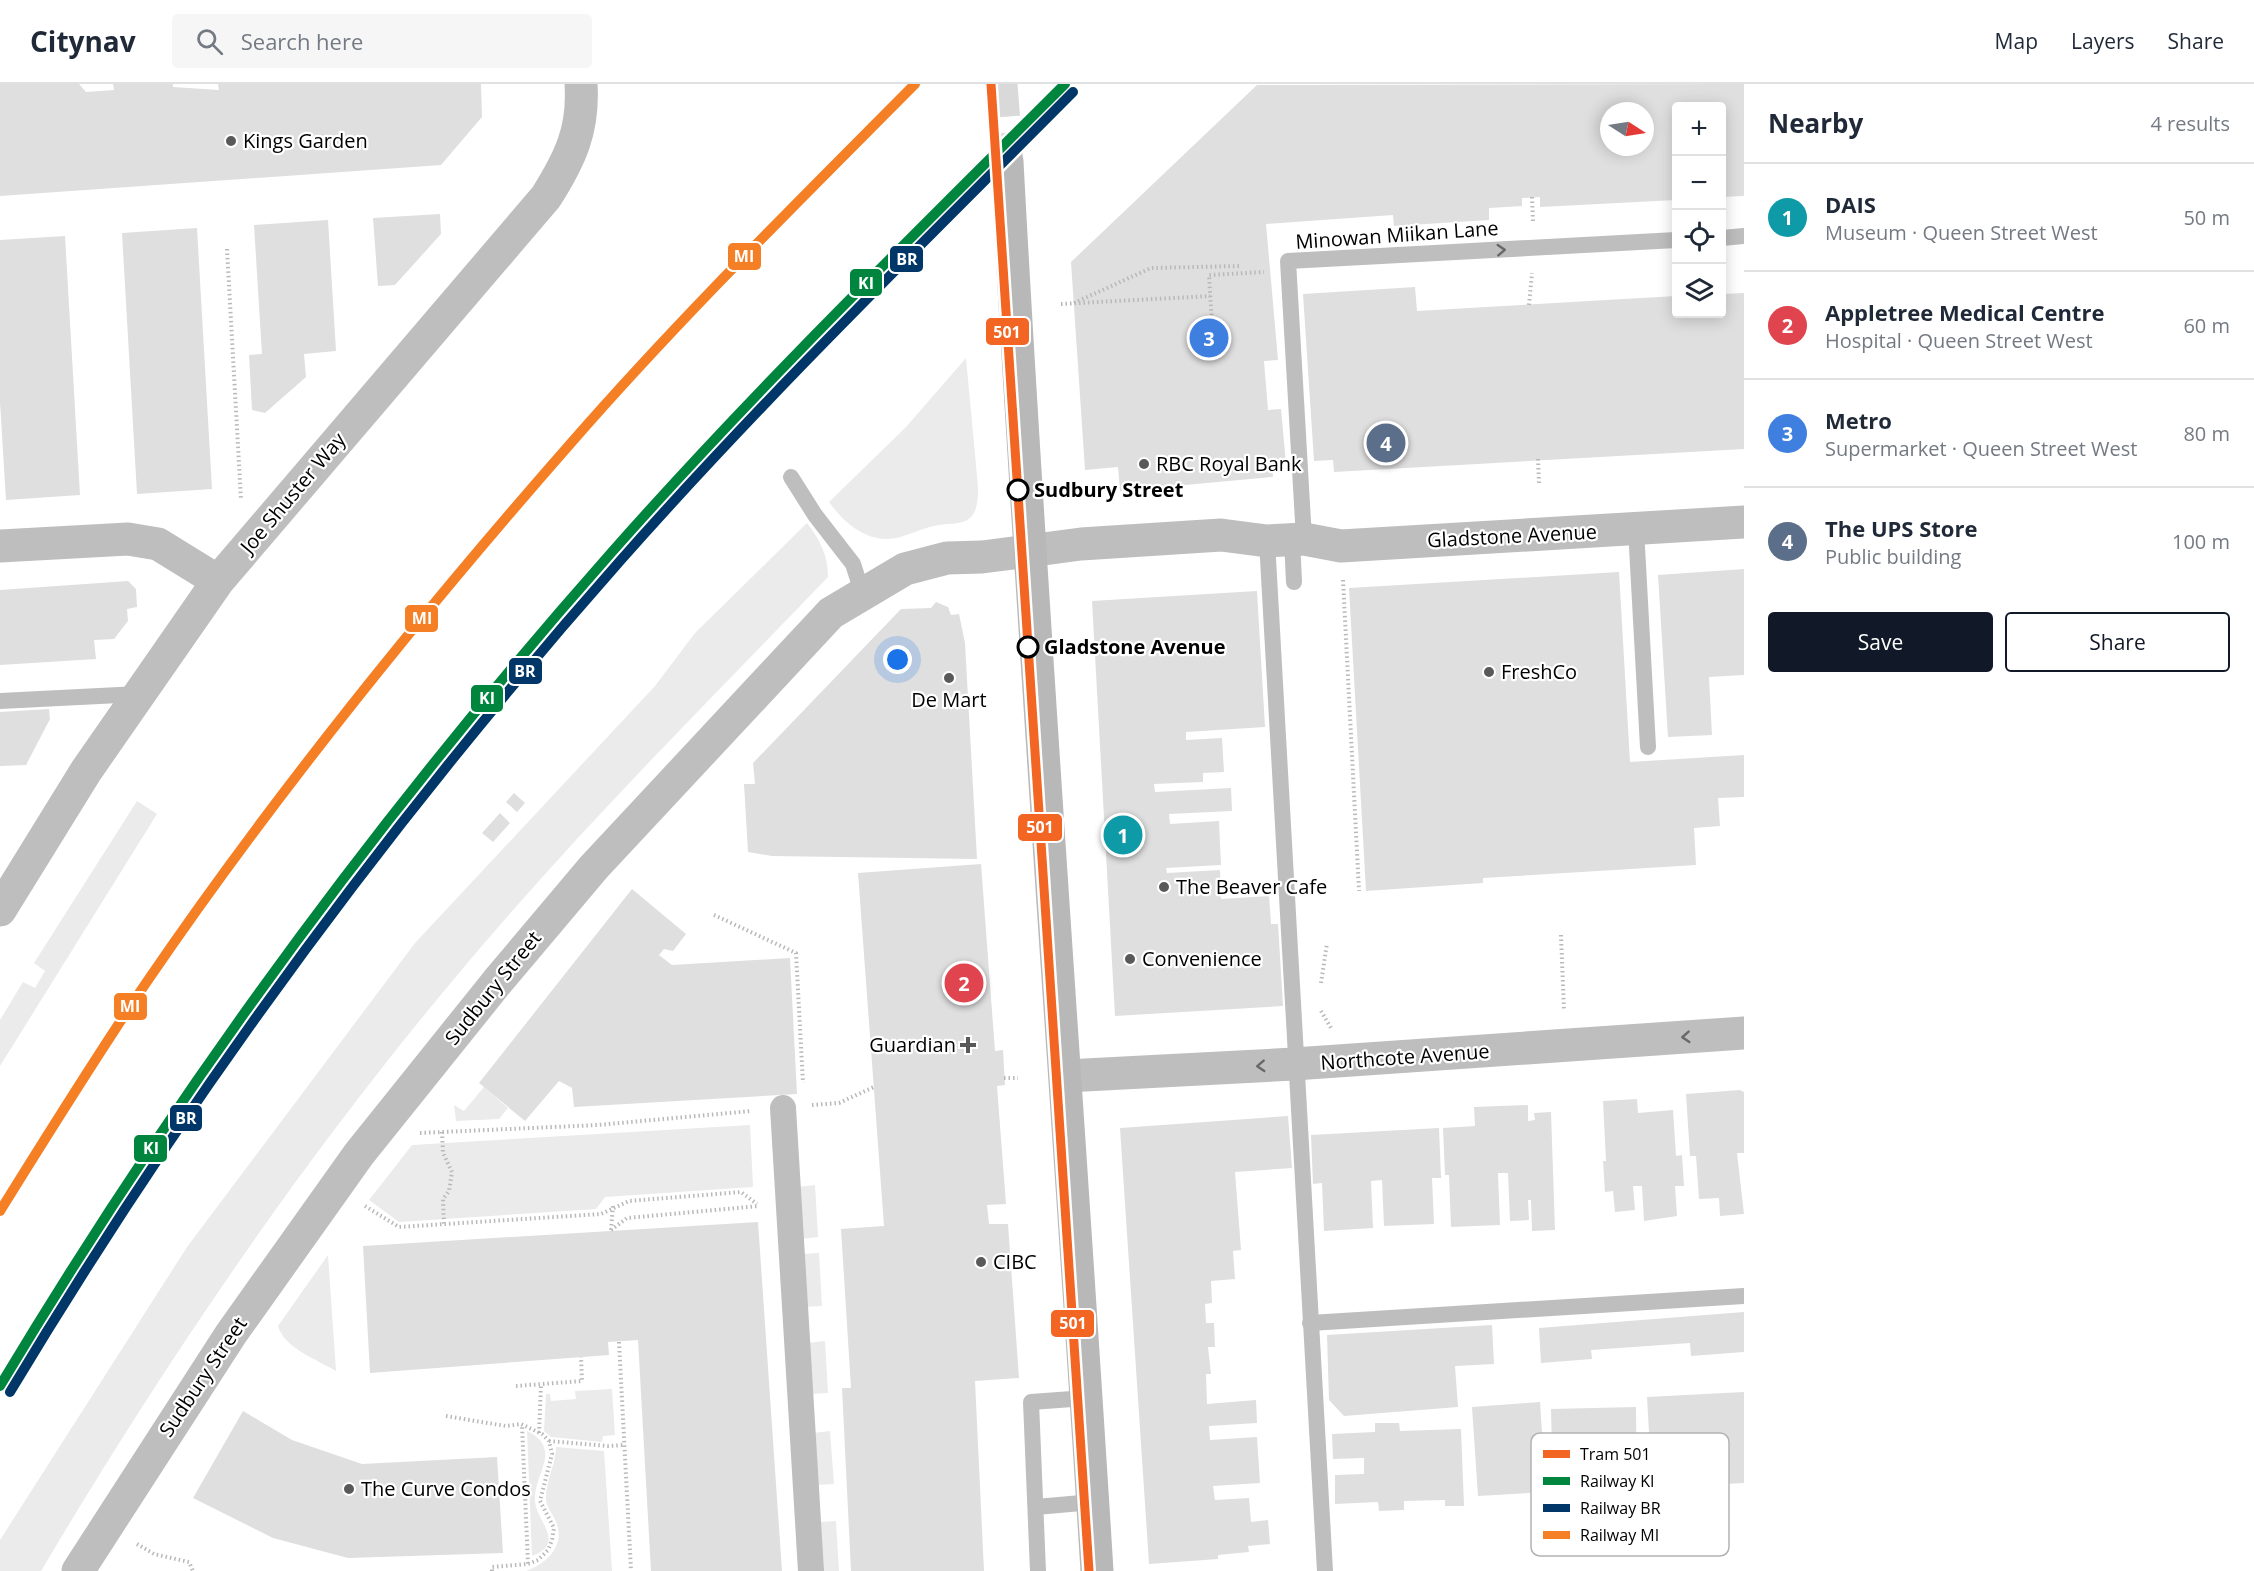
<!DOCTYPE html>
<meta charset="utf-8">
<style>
body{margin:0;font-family:"Open Sans",sans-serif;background:#f6f6f7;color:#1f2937}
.controls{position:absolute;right:18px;top:18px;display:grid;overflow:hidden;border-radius:6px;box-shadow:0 3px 15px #0003}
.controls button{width:54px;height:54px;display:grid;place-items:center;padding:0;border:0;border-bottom:2px solid #e0e1e3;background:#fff;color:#1f2937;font:30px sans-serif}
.compass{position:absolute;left:1600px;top:18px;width:54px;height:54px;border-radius:50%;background:#fff;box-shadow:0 3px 15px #0003;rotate:102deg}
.you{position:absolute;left:898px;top:576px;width:21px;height:21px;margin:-15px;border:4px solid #fff;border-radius:50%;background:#1a73e8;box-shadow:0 0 0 9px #1a73e833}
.badge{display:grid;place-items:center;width:39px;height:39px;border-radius:50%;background:#111827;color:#fff;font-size:20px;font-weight:700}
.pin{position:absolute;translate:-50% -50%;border:3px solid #fff;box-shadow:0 2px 6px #0006}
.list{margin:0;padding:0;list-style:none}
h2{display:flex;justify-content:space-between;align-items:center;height:78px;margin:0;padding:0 24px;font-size:26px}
h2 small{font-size:20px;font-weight:400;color:#747a83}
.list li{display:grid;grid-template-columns:39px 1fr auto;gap:18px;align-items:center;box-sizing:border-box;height:108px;padding:0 24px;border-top:2px solid #e0e1e3}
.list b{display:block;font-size:22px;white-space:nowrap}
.list p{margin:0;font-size:20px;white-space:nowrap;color:#747a83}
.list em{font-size:20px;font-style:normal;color:#747a83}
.actions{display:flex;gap:12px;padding:18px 24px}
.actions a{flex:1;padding:14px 0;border:2px solid #111827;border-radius:6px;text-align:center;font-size:21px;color:#111827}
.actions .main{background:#111827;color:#fff}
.icon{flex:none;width:33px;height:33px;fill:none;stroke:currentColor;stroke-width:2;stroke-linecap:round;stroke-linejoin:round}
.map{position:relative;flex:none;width:1744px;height:1487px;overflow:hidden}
header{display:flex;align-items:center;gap:36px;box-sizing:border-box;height:84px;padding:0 30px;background:#fff;border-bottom:2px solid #e0e1e3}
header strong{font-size:28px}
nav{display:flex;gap:33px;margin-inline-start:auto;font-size:21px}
.search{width:420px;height:54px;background:#f6f6f7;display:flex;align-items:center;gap:15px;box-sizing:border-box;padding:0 21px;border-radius:6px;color:#747a83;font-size:22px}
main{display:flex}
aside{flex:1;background:#fff}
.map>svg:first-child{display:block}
.green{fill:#ebebeb}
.building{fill:#dfdfdf;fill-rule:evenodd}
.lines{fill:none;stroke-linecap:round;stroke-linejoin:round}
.secondary-tunnel{stroke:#d9d9d9;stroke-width:33;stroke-dasharray:33 16;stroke-linecap:butt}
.path{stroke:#b9b9b9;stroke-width:4;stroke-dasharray:1.5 3;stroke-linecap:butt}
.service{stroke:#bebebe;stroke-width:16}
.pedestrian{stroke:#bebebe;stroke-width:26}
.minor{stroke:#bebebe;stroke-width:33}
.secondary{stroke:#b8b8b8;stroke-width:33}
.rail-1-casing{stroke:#fff;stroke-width:15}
.rail-2-casing{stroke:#fff;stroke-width:15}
.rail-3-casing{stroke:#fff;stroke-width:15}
.rail-1{stroke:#00853f;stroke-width:10}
.rail-2{stroke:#003768;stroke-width:10}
.rail-3{stroke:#f57f25;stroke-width:10}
.tram-1-casing{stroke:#fff;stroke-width:14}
.tram-1{stroke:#f26522;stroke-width:9}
.oneway{stroke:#686868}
.poi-dot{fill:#595959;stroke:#fff;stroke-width:2}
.stop-dot{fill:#fff;stroke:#000;stroke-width:3}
.labels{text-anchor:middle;stroke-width:4.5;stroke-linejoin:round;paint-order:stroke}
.poi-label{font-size:20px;fill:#000;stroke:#fff;text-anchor:start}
.street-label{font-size:20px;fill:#000;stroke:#fff}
.stop-label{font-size:20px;font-weight:bold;fill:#000;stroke:#fff;text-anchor:start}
.key{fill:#fff;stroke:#b2b2b2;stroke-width:1.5}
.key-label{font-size:16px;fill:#000}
.line-badge{stroke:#fff;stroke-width:2}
.badge-label{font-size:16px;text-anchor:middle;font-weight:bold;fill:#fff}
</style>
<header>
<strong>Citynav</strong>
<div class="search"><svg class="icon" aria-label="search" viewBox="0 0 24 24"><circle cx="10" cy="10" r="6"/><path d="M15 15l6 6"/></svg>Search here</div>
<nav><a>Map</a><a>Layers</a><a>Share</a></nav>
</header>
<main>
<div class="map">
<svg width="1744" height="1487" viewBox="0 0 1744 1487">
<rect width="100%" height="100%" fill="#fff"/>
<path class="green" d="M966,274l12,129c0,10 0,24 -8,31 -8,7 -21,5 -31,7 -17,2 -37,15 -54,14 -24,-1 -43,-19 -56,-37l77,-75z
M807,439c13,17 21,32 21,54 -127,132 -257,261 -374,402 -155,185 -290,385 -413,592h-41v-31l187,-293 228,-304 240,-257 40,-53z
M137,717l20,13 -157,252v-46l23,-38 12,6 10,-17 -11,-8z
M484,1003l24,21 -9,11 -43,2 -2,-16 10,6z
M750,1041l3,62 -148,10 -9,12 -197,13 -30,-22 43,-55z
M815,1101l3,52 -17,2 -4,-52z
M819,1169l3,53 -18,1 -3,-53z
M328,1171l8,116c-18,-11 -52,-23 -58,-45z
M825,1257l3,52 -18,1 -3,-51z
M612,1305l3,46 -12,1 -1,6 -51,-5 -7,-6 2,-37h4l1,7 25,-2 -1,-8z
M527,1347c37,18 6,43 8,70 1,20 32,42 -3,55z
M830,1347l4,53 -18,1 -3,-52z
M556,1363l48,4 8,120h-86c20,-7 40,-25 30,-49 -3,-8 -11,-16 -10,-25 0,-17 10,-33 10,-50z
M836,1437l3,50h-17l-4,-49z"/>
<path class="building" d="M0,0h79l7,8 28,-2 -1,-6h60v3l46,3 -1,-6h263l1,33 -41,48 -441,31z
M1744,0v112l-22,1v-91h-46v94l-136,7v-10l-18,1v8l-33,2v12l-95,6 -1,-11 -127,9 12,136 -14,1 4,49 13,-1 5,55 -14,1 1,12 -153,14 -2,-24 -33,3 -14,-208 186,-177zM1609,27h36v36h-36z
M440,130l1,20 -46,51 -17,1 -5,-68z
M328,136l8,131 -32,3 2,23 -41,36 -13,-3 -3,-55 13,-1 -8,-129z
M197,144l15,261 -75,5 -15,-261z
M65,152l15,259 -74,5 -6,-98v-162z
M1415,203l2,24 259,-15v18h46v-20l22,-1v156l-410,23 -1,-12 -19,1 -11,-167z
M1744,485v106l-35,2 3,58 -44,2 -10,-162z
M1619,488l11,190 114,-7v42l-26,1 2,28 -26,2 2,37 -213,13v5l-117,8 -17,-303z
M128,497l8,8 1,18 -10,2 1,12 -14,18 -20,1 2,19 -96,6v-75z
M1257,507l8,136 -79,5v8l36,-2 2,34 -21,1v9l-49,2 1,8 76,-4 1,23 -63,3 1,10 49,-3 2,44 -55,3 1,5 53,-3 1,29 48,-3 2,28h7l5,82 -168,10 -23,-415z
M936,518l12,5 3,8 8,-1 6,29 12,216 -205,-3 -24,-4 -4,-68h11l-2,-21 148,-154 30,-1z
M49,625l1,10 -24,46 -26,1v-54z
M514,709l11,10 -8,9 -11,-10z
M500,729l10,10 -17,19 -11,-9z
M981,780l14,187 8,-1 2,35 -8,1 9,118 -19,1 2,19h19l11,154 -44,3 9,190h-133l-9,-183h9l-10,-159 43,-3 -26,-353z
M632,805l54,45 -13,17 -9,-2 -5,6 13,10 118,-7 7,136 -223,13 -2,-19 -13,-7 -34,40 -46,-38z
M1740,1006l4,2v61h-7l7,61 -24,2 -1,-18 -20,1 -3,-43h-6l-4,-62z
M1637,1015l1,14 35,-3 3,46 6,-1 2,31h-9l2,30 -33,5 -2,-35h-9l2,24 -20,2 -2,-21 -8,1 -2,-31h3l-3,-60z
M1528,1021v16l7,-1 -1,-7 17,-1 4,118 -23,1 -1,-31h-3l1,20 -19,1 -2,-48h-10l2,52 -49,2 -2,-52h-4l-2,-47 32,-2 -1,-19z
M1288,1032l4,52 -57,4 6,78 -8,1 2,28 -24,2 1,22 -7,1 1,19h8l1,24h-7l3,27h-5l1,30 49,-4 1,23 -48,3 1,14 47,-3 3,46 -47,3 2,14 34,-2 2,24 17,-2 2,24 -22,2 1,6 -31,3v4l-69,5 -29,-436z
M1439,1044l2,50h-9l2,46 -50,2 -2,-46 -11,1 2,47 -49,3 -2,-48 -9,1 -2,-49z
M758,1138l24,349h-131l-13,-231 -30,2 1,13 -239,18 -7,-127z
M1744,1228v40l-53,4 -1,-13 -99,7 1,9 -51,4 -2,-35z
M1492,1241l2,39 -39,2 3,41 -114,9 -15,-16 -2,-65z
M1744,1308v91l-75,4 -1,-19h-17l-4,-71z
M1540,1318l6,90 -68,4 -6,-89z
M1636,1323l1,92 -74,2 -1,-52 -10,1 -1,-41z
M243,1327l49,29 70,24 135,-7 6,96 -155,5 -75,-20 -80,-40z
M1375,1339h24l1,8 61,-2 3,77h-19v-6l-41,1v9l-25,1 -1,-9 -43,2v-29l29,-1v-16l-31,1 -1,-25 43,-2z"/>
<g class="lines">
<path class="secondary-tunnel" d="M1001,0l6,78"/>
<path class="path" d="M1532,113l1,24
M227,165l14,251
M1074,219l77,-35 89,-2
M1061,220l149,-8
M1529,221l3,-32
M1212,240l-3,-49 55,-3
M1538,375l1,24
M1343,496l16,311
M714,831l82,38 7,130
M1561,851l3,75
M1321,899l6,-40
M1321,927l10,17
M1004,994h14
M812,1021l27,-2 35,-16
M442,1048l1,21 9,19 -3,19 -6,8 1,25
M420,1049l178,-8 153,-14
M365,1122l34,21 202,-13 28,-13 112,-9 16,12
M611,1146l16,-12 132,-12
M611,1146l2,-24
M619,1258l12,229
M516,1302l66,-5 -1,-24
M446,1332l60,10 15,-2 21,10 7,7 3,13 -12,47 14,27 -2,12 -4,10 -10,10 -10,4
M539,1349l2,-49
M549,1357l59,5 16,-1
M137,1460l17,10 35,8 4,9
M492,1487v-4l36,-3 -6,-139"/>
<path class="service" d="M1722,154l22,-2
M791,393l24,38 38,49 9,28
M1636,445l12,218
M1304,455l-16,-278 388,-21
M1292,456l2,42
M1267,457l58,1030
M0,617l139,-7
M1310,1239l434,-27
M1036,1423l57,-5
M1038,1487l-7,-169 55,-4"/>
<path class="pedestrian" d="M783,1024l28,463"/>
<path class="minor" d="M0,462l128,-7 30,5 60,37
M0,826l86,-139 132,-190 328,-384c24,-38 38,-67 35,-113
M1066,992l228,-12 450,-31
M78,1487l153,-237 128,-180 138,-172 97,-115 237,-254 74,-44 42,-11 35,-1 99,-13 140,-9 46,6 37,-2 37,7 403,-24"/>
<path class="secondary" d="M1007,78c25,470 61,939 90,1409"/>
<defs>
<path id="rail-1" d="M0,1302c179,-299 380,-572 611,-833 144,-163 300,-315 454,-469"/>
<path id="rail-2" d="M10,1308c179,-298 380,-571 610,-831 144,-163 300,-315 453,-469"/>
<path id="rail-3" d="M0,1127c48,-77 95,-153 146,-228 129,-189 274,-368 425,-540 109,-125 227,-241 344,-359"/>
</defs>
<use href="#rail-1" class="rail-1-casing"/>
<use href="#rail-2" class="rail-2-casing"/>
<use href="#rail-3" class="rail-3-casing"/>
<use href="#rail-1" class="rail-1"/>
<use href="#rail-2" class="rail-2"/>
<use href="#rail-3" class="rail-3"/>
<defs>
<path id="tram-1" d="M991,0l98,1487"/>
</defs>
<use href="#tram-1" class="tram-1-casing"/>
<use href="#tram-1" class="tram-1"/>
</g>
<defs><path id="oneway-chevron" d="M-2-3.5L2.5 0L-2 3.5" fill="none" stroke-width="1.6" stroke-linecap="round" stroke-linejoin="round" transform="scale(1.5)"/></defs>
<g class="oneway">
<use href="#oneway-chevron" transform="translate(1501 166) rotate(-3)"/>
<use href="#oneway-chevron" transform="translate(1686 953) rotate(176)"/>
<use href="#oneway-chevron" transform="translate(1261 982) rotate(177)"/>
</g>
<g class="poi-dot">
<circle cx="231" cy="57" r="6"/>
<circle cx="1144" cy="380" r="6"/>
<circle cx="1489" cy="588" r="6"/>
<circle cx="949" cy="594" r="6"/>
<circle cx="1164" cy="803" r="6"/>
<circle cx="1130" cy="875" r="6"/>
<path d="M965 952h6v6h6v6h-6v6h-6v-6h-6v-6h6z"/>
<circle cx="981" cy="1178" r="6"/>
<circle cx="349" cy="1405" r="6"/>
</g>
<g class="stop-dot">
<circle cx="1018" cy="406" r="10"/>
<circle cx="1028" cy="563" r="10"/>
</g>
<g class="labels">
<g class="poi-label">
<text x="243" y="64">Kings Garden</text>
<text x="1156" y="387">RBC Royal Bank</text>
<text x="1501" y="595">FreshCo</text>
<text x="949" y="623" text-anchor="middle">De Mart</text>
<text x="1176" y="810">The Beaver Cafe</text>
<text x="1142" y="882">Convenience</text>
<text x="956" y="968" text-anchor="end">Guardian</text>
<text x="993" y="1185">CIBC</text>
<text x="361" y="1412">The Curve Condos</text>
</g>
<g class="street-label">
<text transform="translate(1397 151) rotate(-4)" y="7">Minowan Miikan Lane</text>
<text transform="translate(293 409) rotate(-50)" y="7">Joe Shuster Way</text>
<text transform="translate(1512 452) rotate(-3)" y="7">Gladstone Avenue</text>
<text transform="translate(493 904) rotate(-51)" y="7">Sudbury Street</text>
<text transform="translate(1405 973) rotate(-4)" y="7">Northcote Avenue</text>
<text transform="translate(203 1293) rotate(-56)" y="7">Sudbury Street</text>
</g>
<g class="stop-label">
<text x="1034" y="413">Sudbury Street</text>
<text x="1044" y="570">Gladstone Avenue</text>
</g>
</g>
<rect x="1531" y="1349" width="198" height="123" rx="9" class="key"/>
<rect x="1543" y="1366" width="27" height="8" fill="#f26522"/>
<rect x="1543" y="1393" width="27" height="8" fill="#00853f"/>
<rect x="1543" y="1420" width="27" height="8" fill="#003768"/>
<rect x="1543" y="1447" width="27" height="8" fill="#f57f25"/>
<g class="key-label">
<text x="1580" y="1376">Tram 501</text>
<text x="1580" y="1403">Railway KI</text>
<text x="1580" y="1430">Railway BR</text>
<text x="1580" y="1457">Railway MI</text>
</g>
<g class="line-badge">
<rect x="727" y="158" width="35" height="29" rx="6" fill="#f57f25"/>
<rect x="889" y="161" width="35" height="28" rx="6" fill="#003768"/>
<rect x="849" y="184" width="34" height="29" rx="6" fill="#00853f"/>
<rect x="985" y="233" width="45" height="29" rx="6" fill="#f26522"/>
<rect x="404" y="520" width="35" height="29" rx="6" fill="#f57f25"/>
<rect x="508" y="573" width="35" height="28" rx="6" fill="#003768"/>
<rect x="470" y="600" width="34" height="29" rx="6" fill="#00853f"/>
<rect x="1017" y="729" width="46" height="29" rx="6" fill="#f26522"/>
<rect x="113" y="908" width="35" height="29" rx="6" fill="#f57f25"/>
<rect x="169" y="1020" width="34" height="28" rx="6" fill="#003768"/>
<rect x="133" y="1050" width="35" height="29" rx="6" fill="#00853f"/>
<rect x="1050" y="1225" width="45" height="29" rx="6" fill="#f26522"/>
</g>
<g class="badge-label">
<text x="744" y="178">MI</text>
<text x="907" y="181">BR</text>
<text x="866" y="205">KI</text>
<text x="1007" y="254">501</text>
<text x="422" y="540">MI</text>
<text x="525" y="593">BR</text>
<text x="487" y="620">KI</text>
<text x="1040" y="749">501</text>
<text x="130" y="928">MI</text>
<text x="186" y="1040">BR</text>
<text x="151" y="1070">KI</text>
<text x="1073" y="1245">501</text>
</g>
</svg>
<div class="controls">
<button>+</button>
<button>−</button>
<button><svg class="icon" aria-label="locate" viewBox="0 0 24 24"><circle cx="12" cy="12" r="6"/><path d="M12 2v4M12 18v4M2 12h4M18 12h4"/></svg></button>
<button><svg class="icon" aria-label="layers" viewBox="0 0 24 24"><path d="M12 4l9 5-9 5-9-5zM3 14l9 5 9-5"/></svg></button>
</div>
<svg class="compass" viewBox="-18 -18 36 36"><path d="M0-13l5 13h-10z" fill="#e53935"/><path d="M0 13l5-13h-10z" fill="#747a83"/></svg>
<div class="you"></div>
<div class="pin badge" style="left:1123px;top:751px;background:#0f9aa8">1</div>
<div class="pin badge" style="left:964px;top:899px;background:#e0444e">2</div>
<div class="pin badge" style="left:1209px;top:254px;background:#3f7fe0">3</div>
<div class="pin badge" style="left:1386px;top:359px;background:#5c6f8a">4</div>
</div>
<aside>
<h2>Nearby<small>4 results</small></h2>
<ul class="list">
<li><span class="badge" style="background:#0f9aa8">1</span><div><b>DAIS</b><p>Museum · Queen Street West</p></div><em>50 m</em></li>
<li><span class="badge" style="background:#e0444e">2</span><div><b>Appletree Medical Centre</b><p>Hospital · Queen Street West</p></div><em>60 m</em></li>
<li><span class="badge" style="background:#3f7fe0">3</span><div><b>Metro</b><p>Supermarket · Queen Street West</p></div><em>80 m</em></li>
<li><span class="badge" style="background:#5c6f8a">4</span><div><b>The UPS Store</b><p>Public building</p></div><em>100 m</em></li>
</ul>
<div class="actions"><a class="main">Save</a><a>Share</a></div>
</aside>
</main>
